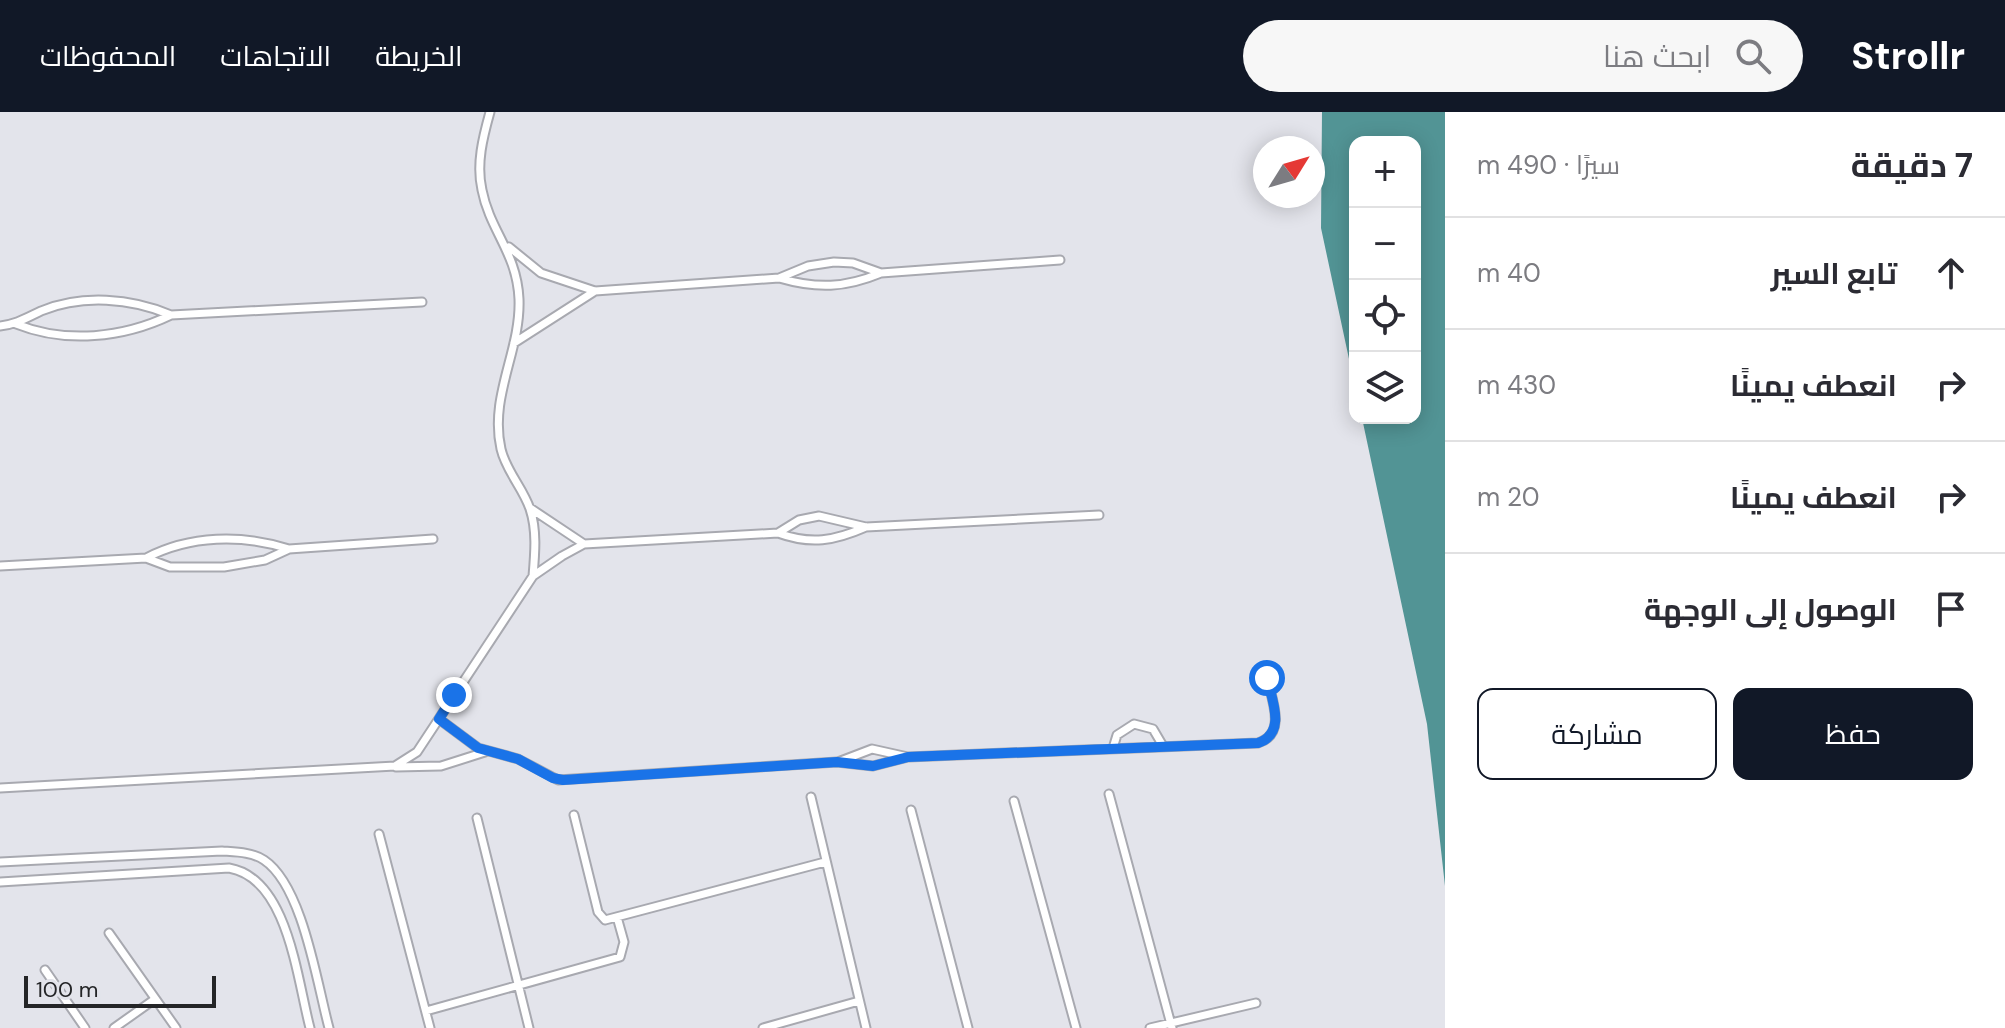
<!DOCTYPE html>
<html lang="ar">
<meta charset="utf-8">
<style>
body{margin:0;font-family:"DM Sans",Cairo,sans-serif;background:#f7f7f7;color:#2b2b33;direction:rtl}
.controls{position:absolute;right:24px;top:24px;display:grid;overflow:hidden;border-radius:16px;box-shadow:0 4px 20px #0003}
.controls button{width:72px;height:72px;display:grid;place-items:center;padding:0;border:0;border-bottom:2px solid #e1e1e2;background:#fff;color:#2b2b33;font:40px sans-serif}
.compass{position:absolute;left:1253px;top:24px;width:72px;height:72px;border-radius:50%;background:#fff;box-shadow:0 4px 20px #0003;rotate:53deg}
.scale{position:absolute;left:24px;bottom:20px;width:192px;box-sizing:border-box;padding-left:8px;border:4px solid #242527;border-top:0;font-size:22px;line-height:28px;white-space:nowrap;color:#242527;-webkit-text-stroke:6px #e3e4eb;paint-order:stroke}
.stop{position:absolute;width:24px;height:24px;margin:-18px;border:6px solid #1a73e8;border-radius:50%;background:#fff}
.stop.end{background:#1a73e8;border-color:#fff;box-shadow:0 2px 8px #0008}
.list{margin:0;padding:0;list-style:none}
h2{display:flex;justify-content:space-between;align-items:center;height:104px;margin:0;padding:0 32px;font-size:34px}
h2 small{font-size:26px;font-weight:400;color:#7c7c81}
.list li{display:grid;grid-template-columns:52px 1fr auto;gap:24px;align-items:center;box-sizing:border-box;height:112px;padding:0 32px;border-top:2px solid #e1e1e2}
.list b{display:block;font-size:30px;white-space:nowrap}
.list em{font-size:26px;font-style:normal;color:#7c7c81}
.actions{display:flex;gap:16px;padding:24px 32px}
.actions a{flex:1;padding:18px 0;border:2px solid #111827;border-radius:16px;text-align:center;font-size:28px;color:#111827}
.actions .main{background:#111827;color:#fff}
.icon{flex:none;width:44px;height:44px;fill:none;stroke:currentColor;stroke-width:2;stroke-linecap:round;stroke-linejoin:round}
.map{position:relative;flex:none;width:1445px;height:916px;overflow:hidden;direction:ltr}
header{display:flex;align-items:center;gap:48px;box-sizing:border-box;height:112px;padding:0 40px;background:#111827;color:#fff}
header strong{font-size:38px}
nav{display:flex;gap:44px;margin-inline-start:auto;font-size:28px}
.search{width:560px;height:72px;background:#f7f7f7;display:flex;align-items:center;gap:20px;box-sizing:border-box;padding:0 28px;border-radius:44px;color:#7c7c81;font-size:30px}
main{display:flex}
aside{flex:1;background:#fff}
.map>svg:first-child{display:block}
.water{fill:#529495}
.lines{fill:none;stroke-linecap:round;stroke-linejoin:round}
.service-casing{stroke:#a8a9b0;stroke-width:11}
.service{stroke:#fff;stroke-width:7}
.route{stroke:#1a73e8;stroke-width:10}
</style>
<header>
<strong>Strollr</strong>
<div class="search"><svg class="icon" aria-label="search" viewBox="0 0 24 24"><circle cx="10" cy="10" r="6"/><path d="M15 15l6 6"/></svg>ابحث هنا</div>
<nav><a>الخريطة</a><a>الاتجاهات</a><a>المحفوظات</a></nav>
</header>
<main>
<aside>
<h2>7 دقيقة<small>سيرًا · 490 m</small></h2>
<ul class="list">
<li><svg class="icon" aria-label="ahead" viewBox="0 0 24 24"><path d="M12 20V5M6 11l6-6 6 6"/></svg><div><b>تابع السير</b></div><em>40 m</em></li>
<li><svg class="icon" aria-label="right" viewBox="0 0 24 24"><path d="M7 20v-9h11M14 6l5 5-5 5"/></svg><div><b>انعطف يمينًا</b></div><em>430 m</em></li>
<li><svg class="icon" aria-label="right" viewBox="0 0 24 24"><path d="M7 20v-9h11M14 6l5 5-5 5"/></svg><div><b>انعطف يمينًا</b></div><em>20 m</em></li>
<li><svg class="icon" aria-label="arrive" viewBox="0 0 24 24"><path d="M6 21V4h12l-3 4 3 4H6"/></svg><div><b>الوصول إلى الوجهة</b></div></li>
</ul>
<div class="actions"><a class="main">حفظ</a><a>مشاركة</a></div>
</aside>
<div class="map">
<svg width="1445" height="916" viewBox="0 0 1445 916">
<rect width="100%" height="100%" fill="#e3e4eb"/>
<path class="water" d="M1322,0h123v774l-18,-162 -65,-306h53v-276h-60v245l-34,-159z"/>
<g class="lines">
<defs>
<path id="service" d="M490,0c-7,25 -14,52 -8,78 8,41 35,63 37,109 2,52 -30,97 -18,150 5,22 22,39 29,60 7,21 5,44 3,67
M509,135l32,26 54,18 184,-13 29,-12 26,-4 19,1 28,10
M779,166c38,11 66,10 102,-5l179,-13
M16,212c50,20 107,14 155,-9l251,-13
M0,214c17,-2 26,-8 41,-15 41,-17 90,-13 130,4
M514,231l81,-52
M530,396l54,36
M778,421l21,-13 20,-4 47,11 233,-12
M146,446c44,-23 96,-24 143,-9
M0,454l146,-8 24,9h54l41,-7 24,-11 144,-10
M439,607l39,29 40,11 40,21 279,-18 36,4 35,-9 350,-14c29,-9 14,-43 9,-65
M1113,636l4,-13 17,-11 19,5 10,17
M838,650l34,-13 36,8
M396,655l45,-1 44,-14
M0,676l395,-22 22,-14 116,-176 29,-20 22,-12 194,-11c33,12 56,8 88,-6
M1109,682l63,234
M811,685l55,231
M1014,689l62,227
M911,698l57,218
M574,703l24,97 7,8 220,-58
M477,706l52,210
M379,722l51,194
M0,750l222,-11c14,1 30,1 42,9 39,26 53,124 65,168
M0,770l229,-14c59,10 68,111 81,160
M109,821l67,95
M45,858l40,58
M426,899l194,-54 4,-15 -7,-25
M114,916l41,-29
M763,916l96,-27
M1150,916l106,-25"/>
</defs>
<use href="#service" class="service-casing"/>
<use href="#service" class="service"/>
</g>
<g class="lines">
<path class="route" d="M454,583l-15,24 39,29 40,11 35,19 10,2 274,-18 36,4 35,-9 350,-14c29,-10 14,-43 9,-65"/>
</g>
</svg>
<div class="controls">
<button>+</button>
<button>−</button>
<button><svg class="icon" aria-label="locate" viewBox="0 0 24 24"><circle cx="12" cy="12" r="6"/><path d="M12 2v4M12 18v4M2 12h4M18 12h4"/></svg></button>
<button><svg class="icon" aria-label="layers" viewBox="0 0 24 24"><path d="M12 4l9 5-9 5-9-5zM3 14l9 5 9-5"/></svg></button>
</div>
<svg class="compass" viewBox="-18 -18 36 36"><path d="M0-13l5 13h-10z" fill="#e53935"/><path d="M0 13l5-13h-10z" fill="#7c7c81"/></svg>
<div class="scale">100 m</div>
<div class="stop" style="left:1267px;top:566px"></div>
<div class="stop end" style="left:454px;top:583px"></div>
</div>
</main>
